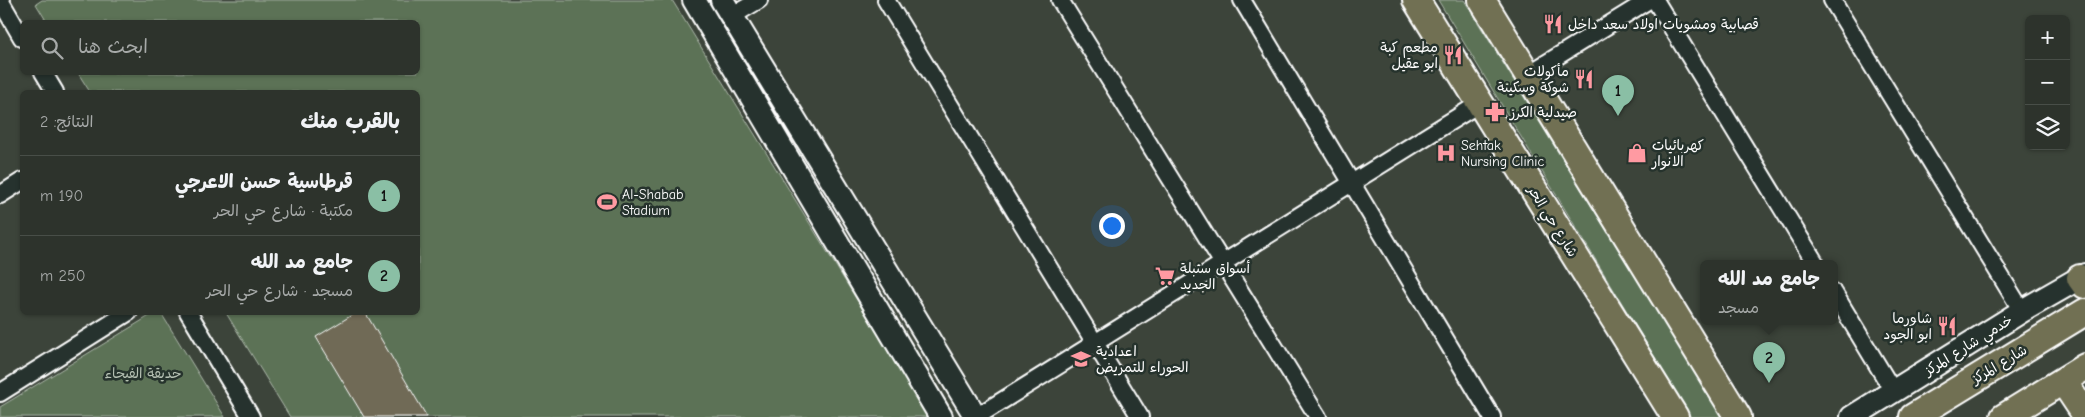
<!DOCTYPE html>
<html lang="ar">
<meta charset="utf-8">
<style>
body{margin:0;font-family:"Comic Neue","Playpen Sans Arabic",sans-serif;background:#393f38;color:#f1f3f6;direction:rtl}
.controls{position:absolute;right:15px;top:15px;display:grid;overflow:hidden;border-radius:8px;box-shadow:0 1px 4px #0004}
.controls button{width:45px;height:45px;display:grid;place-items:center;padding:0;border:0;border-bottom:1px solid #484e48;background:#2d332c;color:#f1f3f6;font:25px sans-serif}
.you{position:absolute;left:1111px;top:225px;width:18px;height:18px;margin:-12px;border:4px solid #fff;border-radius:50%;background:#1a73e8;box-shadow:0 0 0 8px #1a73e833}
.badge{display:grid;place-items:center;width:32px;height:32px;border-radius:50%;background:#8abfa5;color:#111;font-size:16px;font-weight:700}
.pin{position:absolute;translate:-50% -41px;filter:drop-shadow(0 1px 2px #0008)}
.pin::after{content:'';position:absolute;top:26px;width:18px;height:15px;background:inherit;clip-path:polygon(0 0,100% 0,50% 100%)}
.popup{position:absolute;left:1700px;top:260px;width:138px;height:65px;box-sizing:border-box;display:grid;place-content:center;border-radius:8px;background:#2d332c;filter:drop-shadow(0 1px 4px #0005);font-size:16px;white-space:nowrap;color:#a7aaa9}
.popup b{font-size:19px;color:#f1f3f6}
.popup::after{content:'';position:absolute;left:50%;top:100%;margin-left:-10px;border:10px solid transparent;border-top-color:#2d332c}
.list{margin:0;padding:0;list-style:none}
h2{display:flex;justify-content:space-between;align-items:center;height:65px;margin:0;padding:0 20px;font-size:21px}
h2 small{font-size:16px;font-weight:400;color:#a7aaa9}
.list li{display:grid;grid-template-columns:32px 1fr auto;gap:15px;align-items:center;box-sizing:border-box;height:80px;padding:0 20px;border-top:1px solid #484e48}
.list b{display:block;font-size:19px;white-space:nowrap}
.list p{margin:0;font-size:16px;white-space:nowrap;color:#a7aaa9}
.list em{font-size:16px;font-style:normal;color:#a7aaa9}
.icon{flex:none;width:28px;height:28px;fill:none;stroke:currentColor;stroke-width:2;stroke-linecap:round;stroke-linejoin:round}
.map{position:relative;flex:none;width:2085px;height:417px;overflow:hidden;direction:ltr}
.search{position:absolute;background:#2d332c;box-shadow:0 1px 4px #0004;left:20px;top:20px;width:400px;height:55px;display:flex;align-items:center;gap:12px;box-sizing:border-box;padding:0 18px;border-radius:8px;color:#a7aaa9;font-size:19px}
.panel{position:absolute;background:#2d332c;box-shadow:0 1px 4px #0004;left:20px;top:90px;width:400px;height:225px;border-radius:8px;direction:rtl}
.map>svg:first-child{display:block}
.green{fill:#5b7256;stroke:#adb8aa}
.building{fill:#6f6a57;stroke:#fff}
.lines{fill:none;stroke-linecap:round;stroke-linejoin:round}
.street-casing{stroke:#fff;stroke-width:20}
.secondary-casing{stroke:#fff;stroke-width:26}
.primary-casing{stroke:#fff;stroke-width:30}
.street{stroke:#26332d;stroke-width:16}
.secondary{stroke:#26332d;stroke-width:22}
.primary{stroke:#716f52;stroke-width:26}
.labels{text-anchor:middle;stroke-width:5;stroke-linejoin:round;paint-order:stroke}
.poi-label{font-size:14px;fill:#fff;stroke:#26332d;text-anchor:start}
.street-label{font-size:14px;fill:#fff;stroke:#26332d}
.park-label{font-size:14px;fill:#b5c0b3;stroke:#26332d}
</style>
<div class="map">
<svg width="2085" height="417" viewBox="0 0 2085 417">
<rect width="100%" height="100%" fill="#3c443a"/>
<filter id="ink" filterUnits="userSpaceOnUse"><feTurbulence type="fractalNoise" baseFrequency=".02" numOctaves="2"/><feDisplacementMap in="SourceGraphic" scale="10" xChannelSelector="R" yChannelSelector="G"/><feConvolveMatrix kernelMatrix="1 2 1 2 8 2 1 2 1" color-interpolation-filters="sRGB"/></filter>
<g filter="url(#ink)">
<path class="green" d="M42,0h630l257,417h-639l-64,-104 192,-1v-220h-328l-12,-19 340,-1v-50h-371l-11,-18z
M1438,0h26l258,417h-31z
M156,312l5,1 64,104h-225v-10z"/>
<path class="building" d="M357,312h8l62,105h-63l-48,-80z"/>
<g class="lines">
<defs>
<path id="street" d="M0,0l22,38
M886,0l254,417
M1060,0l258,417
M1242,0l250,417
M1655,0l161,264
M1832,0l190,311
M732,16l27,-16
M43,72l12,20
M1527,75l122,-75
M0,195l22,-14
M1834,293l59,98
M188,312l63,105
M0,393l129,-81
M976,417l504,-314"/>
<path id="secondary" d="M694,0l247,417
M722,0l254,417
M1852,417l170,-106 63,-36"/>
<path id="primary" d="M1416,0l259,417
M1482,0l256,417
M2080,278l5,7
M2063,381l22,33
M1913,417l172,-105
M2004,417l81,-50"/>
</defs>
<use href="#street" class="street-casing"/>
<use href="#secondary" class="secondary-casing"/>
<use href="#primary" class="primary-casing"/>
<use href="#street" class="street"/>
<use href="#secondary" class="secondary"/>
<use href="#primary" class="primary"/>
</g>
</g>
<defs>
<symbol id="restaurant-bare" viewBox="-9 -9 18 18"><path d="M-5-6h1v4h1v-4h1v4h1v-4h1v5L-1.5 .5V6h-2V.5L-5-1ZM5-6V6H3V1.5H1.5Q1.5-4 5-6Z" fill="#ff9aa2" stroke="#26332d" stroke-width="2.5" paint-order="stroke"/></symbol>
<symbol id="pharmacy-bare" viewBox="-9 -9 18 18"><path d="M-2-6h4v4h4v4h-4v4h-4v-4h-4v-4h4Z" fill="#ff9aa2" stroke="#26332d" stroke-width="2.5" paint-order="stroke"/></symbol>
<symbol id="hospital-bare" viewBox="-9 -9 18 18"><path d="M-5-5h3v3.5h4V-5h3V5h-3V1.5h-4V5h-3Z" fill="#ff9aa2" stroke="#26332d" stroke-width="2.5" paint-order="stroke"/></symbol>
<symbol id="shop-bare" viewBox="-9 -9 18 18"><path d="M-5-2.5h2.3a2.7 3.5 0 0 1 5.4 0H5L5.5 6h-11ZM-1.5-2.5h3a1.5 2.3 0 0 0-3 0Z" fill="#ff9aa2" stroke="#26332d" stroke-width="2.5" paint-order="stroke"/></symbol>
<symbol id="stadium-bare" viewBox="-9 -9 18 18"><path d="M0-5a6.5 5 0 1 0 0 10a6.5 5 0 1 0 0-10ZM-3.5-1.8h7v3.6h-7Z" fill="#ff9aa2" stroke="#26332d" stroke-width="2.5" paint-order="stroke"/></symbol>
<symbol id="supermarket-bare" viewBox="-9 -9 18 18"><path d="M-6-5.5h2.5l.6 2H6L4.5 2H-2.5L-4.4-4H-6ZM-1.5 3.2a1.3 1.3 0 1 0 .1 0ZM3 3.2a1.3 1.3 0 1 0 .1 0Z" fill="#ff9aa2" stroke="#26332d" stroke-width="2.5" paint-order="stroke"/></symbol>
<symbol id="school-bare" viewBox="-9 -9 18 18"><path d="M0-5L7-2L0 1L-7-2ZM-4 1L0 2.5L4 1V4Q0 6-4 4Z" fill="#ff9aa2" stroke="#26332d" stroke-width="2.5" paint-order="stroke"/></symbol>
</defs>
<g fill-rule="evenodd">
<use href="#restaurant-bare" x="1539" y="10" width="28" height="28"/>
<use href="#restaurant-bare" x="1439" y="41" width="28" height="28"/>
<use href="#restaurant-bare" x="1570" y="65" width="28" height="28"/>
<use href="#pharmacy-bare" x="1481" y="98" width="28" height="28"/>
<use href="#hospital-bare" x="1432" y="139" width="28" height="28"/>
<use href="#shop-bare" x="1623" y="139" width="28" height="28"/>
<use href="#stadium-bare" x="593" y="188" width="28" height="28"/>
<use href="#supermarket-bare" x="1151" y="262" width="28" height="28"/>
<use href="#restaurant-bare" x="1933" y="312" width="28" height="28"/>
<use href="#school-bare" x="1067" y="345" width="28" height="28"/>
</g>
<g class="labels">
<g class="poi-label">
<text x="1568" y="29">قصابية ومشويات اولاد سعد داخل</text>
<text x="1438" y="52" text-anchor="end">مطعم كبة<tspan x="1438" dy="16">ابو عقيل</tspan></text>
<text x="1569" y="76" text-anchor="end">مأكولات<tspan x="1569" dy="16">شوكة وسكينة</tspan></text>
<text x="1510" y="117">صيدلية الكرز</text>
<text x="1461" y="150">Sehtak<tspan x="1461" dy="16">Nursing Clinic</tspan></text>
<text x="1652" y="150">كهربائيات<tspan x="1652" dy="16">الانوار</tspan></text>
<text x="622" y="199">Al-Shabab<tspan x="622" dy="16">Stadium</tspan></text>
<text x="1180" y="273">أسواق سنبلة<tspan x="1180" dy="16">الجديد</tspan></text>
<text x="1932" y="323" text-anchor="end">شاورما<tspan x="1932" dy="16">ابو الجود</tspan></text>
<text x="1096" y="356">اعدادية<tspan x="1096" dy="16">الحوراء للتمريض</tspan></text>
</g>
<g class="street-label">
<text transform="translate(1553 221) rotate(58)" y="5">شارع حي الحر</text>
<text transform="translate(1968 345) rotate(-32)" y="5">خدمي شارع المركز</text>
<text transform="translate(1999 364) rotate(-31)" y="5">شارع المركز</text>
</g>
<g class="park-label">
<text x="143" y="378">حديقة الفيحاء</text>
</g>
</g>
</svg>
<div class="controls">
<button>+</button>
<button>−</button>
<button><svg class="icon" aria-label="layers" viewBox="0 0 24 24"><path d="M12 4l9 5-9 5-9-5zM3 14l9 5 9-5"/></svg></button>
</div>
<div class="you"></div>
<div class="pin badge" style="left:1618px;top:116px">1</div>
<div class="pin badge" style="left:1769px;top:383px">2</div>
<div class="popup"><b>جامع مد الله</b>مسجد</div>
<div class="search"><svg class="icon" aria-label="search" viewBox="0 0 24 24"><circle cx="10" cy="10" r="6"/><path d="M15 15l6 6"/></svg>ابحث هنا</div>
<section class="panel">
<h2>بالقرب منك<small>النتائج: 2</small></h2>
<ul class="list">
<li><span class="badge">1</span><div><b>قرطاسية حسن الاعرجي</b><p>مكتبة · شارع حي الحر</p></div><em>190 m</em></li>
<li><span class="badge">2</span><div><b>جامع مد الله</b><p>مسجد · شارع حي الحر</p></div><em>250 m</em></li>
</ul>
</section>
</div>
